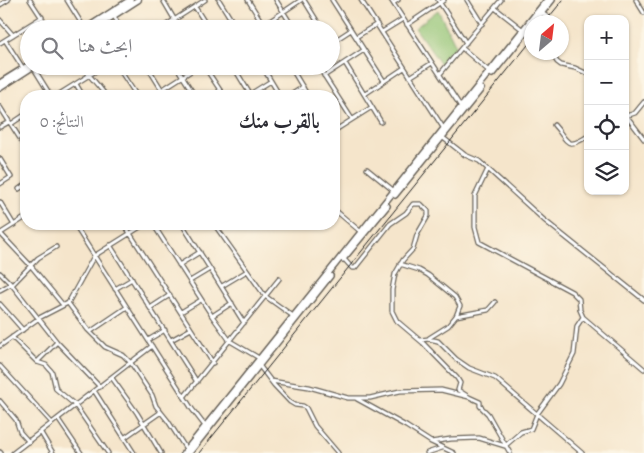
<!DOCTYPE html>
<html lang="ar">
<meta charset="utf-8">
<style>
body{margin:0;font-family:Alegreya,Amiri,serif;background:#f2f2f3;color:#2b2b33;direction:rtl}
.controls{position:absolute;right:15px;top:15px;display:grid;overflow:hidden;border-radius:10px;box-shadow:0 1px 4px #0004}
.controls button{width:45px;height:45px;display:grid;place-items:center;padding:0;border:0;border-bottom:1px solid #e1e1e2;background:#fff;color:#2b2b33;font:25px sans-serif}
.compass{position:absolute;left:524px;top:15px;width:45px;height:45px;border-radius:50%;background:#fff;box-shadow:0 1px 4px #0004;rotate:28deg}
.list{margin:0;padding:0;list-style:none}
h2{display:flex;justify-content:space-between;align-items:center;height:65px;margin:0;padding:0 20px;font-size:21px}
h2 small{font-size:16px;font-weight:400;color:#7c7c81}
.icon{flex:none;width:28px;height:28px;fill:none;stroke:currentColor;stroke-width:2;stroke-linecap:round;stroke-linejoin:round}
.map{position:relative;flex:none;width:644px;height:453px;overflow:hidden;direction:ltr}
.search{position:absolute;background:#fff;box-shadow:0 1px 4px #0004;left:20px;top:20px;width:320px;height:55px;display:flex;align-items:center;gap:12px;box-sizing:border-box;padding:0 18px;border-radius:28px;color:#7c7c81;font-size:19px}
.panel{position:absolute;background:#fff;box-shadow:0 1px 4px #0004;left:20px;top:90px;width:320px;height:140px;border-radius:20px;direction:rtl}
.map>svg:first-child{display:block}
.green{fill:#91c373;stroke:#567048}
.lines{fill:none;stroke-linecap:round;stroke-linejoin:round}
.minor-casing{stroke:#686259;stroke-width:5.5}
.primary-casing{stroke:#686259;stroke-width:8}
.trunk-casing{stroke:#686259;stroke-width:8}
.minor{stroke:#fff;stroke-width:3}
.primary{stroke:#fff;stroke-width:5}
.trunk{stroke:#fff;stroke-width:5}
.rail{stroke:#1c1c1c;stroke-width:1}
</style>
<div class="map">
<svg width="644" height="453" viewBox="0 0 644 453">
<rect width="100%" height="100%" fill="#fcf5e5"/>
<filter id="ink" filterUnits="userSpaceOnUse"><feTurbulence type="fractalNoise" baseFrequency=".02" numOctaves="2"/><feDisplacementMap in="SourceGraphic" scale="10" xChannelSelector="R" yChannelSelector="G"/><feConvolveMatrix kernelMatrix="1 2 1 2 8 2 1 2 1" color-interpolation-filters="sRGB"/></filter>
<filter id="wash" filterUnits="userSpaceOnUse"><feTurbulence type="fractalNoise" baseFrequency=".0096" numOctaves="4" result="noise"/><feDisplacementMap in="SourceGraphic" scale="20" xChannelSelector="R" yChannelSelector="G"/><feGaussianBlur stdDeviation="1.12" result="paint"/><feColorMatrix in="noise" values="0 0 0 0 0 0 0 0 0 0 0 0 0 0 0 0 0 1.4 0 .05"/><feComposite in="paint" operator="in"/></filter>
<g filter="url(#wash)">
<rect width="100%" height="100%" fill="#f5e5cb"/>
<path class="green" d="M438,10l18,36 -14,20 -27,-38z"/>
</g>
<g filter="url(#ink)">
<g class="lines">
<defs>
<path id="minor" d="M30,0l19,29
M67,0l18,29
M163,0l17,29
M219,0l18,29
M248,0l18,29
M276,0l18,29
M304,0l18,29
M332,0l52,81
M361,0l83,129
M391,0l70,107
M438,0l28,43
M467,0l15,24
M636,0l8,13
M393,3l5,-3
M0,5l8,-5
M195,7l14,22
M495,8l28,22
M542,13l7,5v4
M114,16l7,13
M0,20l13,15
M407,25l37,-25
M160,29l45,-29
M258,29l43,-29
M382,32l21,-13
M356,37l21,-13
M5,40l18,28
M0,43l42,-26
M331,43l20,-13
M462,48l28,24
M551,52l6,10 4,3 14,3 13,6
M345,63l36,59
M83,66c6,11 16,19 23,30
M117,66l20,30
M147,66l15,24
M176,66l19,30
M204,66l20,30
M233,66l17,28
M262,66l18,30
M290,66l18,30
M318,66l34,53
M33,67l18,29
M236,71l7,-5
M440,74l61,-74
M324,76l40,-26
M410,77l22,-14
M76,84l7,12
M365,94l39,-26
M56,96l48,-30
M152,96l47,-30
M247,96l24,-15
M289,96l14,-9
M0,107l26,41
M625,114l19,25
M626,116l9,-3 9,-11
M11,124l15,-10
M554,125c14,15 11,26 34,11
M0,127l9,-5
M334,131l38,-24
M442,137l23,18 14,6 65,59 100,80
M0,159l11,18 -11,7
M367,169l27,22
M488,169l-13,27v31l4,15 93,50 7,7 1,11 3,7 61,52
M19,189l7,-5
M0,202l14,23
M335,210l26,22
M74,224l118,185 13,17
M124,224l89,139
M153,224l59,92 18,25 29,17
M182,224l62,99
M214,224l51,72 28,20
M0,233l31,33 32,39
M1,233l25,-16
M110,245l87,137
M344,259l8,9h3l35,-44 16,-11 7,-9h8l7,7v5l-11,19 -4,14 -10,11 -8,14 -3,16v21l5,10 26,22 34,35 3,5 -2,7 11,7
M400,264l19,6 9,5 27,22 5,9 -4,10
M179,265l21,-13
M0,273l12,12 45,57 43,45
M190,281l20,-12
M12,285l26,-27 18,-11
M222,286l25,-15
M115,289l17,-10
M0,290l11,-6
M68,303l20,27 17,17 18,8 8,8 21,32 4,11 12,15 18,28
M0,304l23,26
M150,308l20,-13
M181,312l20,-12
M212,316l20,-13
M90,332l37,-25
M12,337l25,25 9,3 6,7 4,17 19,16 33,48
M429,338l19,-12 8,-10 32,-6 7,-8
M148,340l17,-10
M171,340l20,-11
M420,340l9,-1 9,2 18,18 13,9 26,10 87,75
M0,346l39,-28 29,-15 26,-47 51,-32
M37,362l20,-20
M258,364l16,21 16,17 5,3 8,1 3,2 9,18 23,27
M0,366l52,57
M112,378l25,35 24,40
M271,381l38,6 39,11h22l30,-7 41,-1 28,7 11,5v4l8,8 22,39
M95,392l39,61
M184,397l95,-118
M357,399l49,27 25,16 23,11
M0,401l16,19 4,12 9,10
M58,419l23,34
M41,433l12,20
M124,438l37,-26
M431,442l20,-3 28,-1 26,8 16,-14 10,-3 6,-15 22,-30 15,-30 3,-28 6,-9
M0,452l1,1
M13,453l139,-107
M427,453l15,-5"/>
<path id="primary" d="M534,22l18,-22
M492,74l37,-46
M395,195l86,-106
M343,259l44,-53
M184,453l363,-453
M189,453l141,-177"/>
<path id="trunk" d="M85,29l45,-29
M93,29l45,-29
M0,83l29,-18
M0,88l34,-22"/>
</defs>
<use href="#minor" class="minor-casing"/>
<use href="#primary" class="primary-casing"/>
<use href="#trunk" class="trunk-casing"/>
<use href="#minor" class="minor"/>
<use href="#primary" class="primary"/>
<use href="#trunk" class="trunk"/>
<path class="rail" d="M545,22l18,-22
M199,453l333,-413"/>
</g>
</g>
</svg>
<div class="controls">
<button>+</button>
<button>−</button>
<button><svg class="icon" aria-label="locate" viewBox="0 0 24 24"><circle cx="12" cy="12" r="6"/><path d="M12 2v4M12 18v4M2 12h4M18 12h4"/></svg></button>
<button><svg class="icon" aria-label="layers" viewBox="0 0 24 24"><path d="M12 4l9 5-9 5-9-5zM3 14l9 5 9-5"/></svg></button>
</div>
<svg class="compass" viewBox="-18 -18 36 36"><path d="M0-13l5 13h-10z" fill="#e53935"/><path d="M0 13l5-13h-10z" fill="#7c7c81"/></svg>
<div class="search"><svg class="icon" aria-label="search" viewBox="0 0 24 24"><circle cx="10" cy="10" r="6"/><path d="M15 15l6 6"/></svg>ابحث هنا</div>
<section class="panel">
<h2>بالقرب منك<small>النتائج: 0</small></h2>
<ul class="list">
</ul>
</section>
</div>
